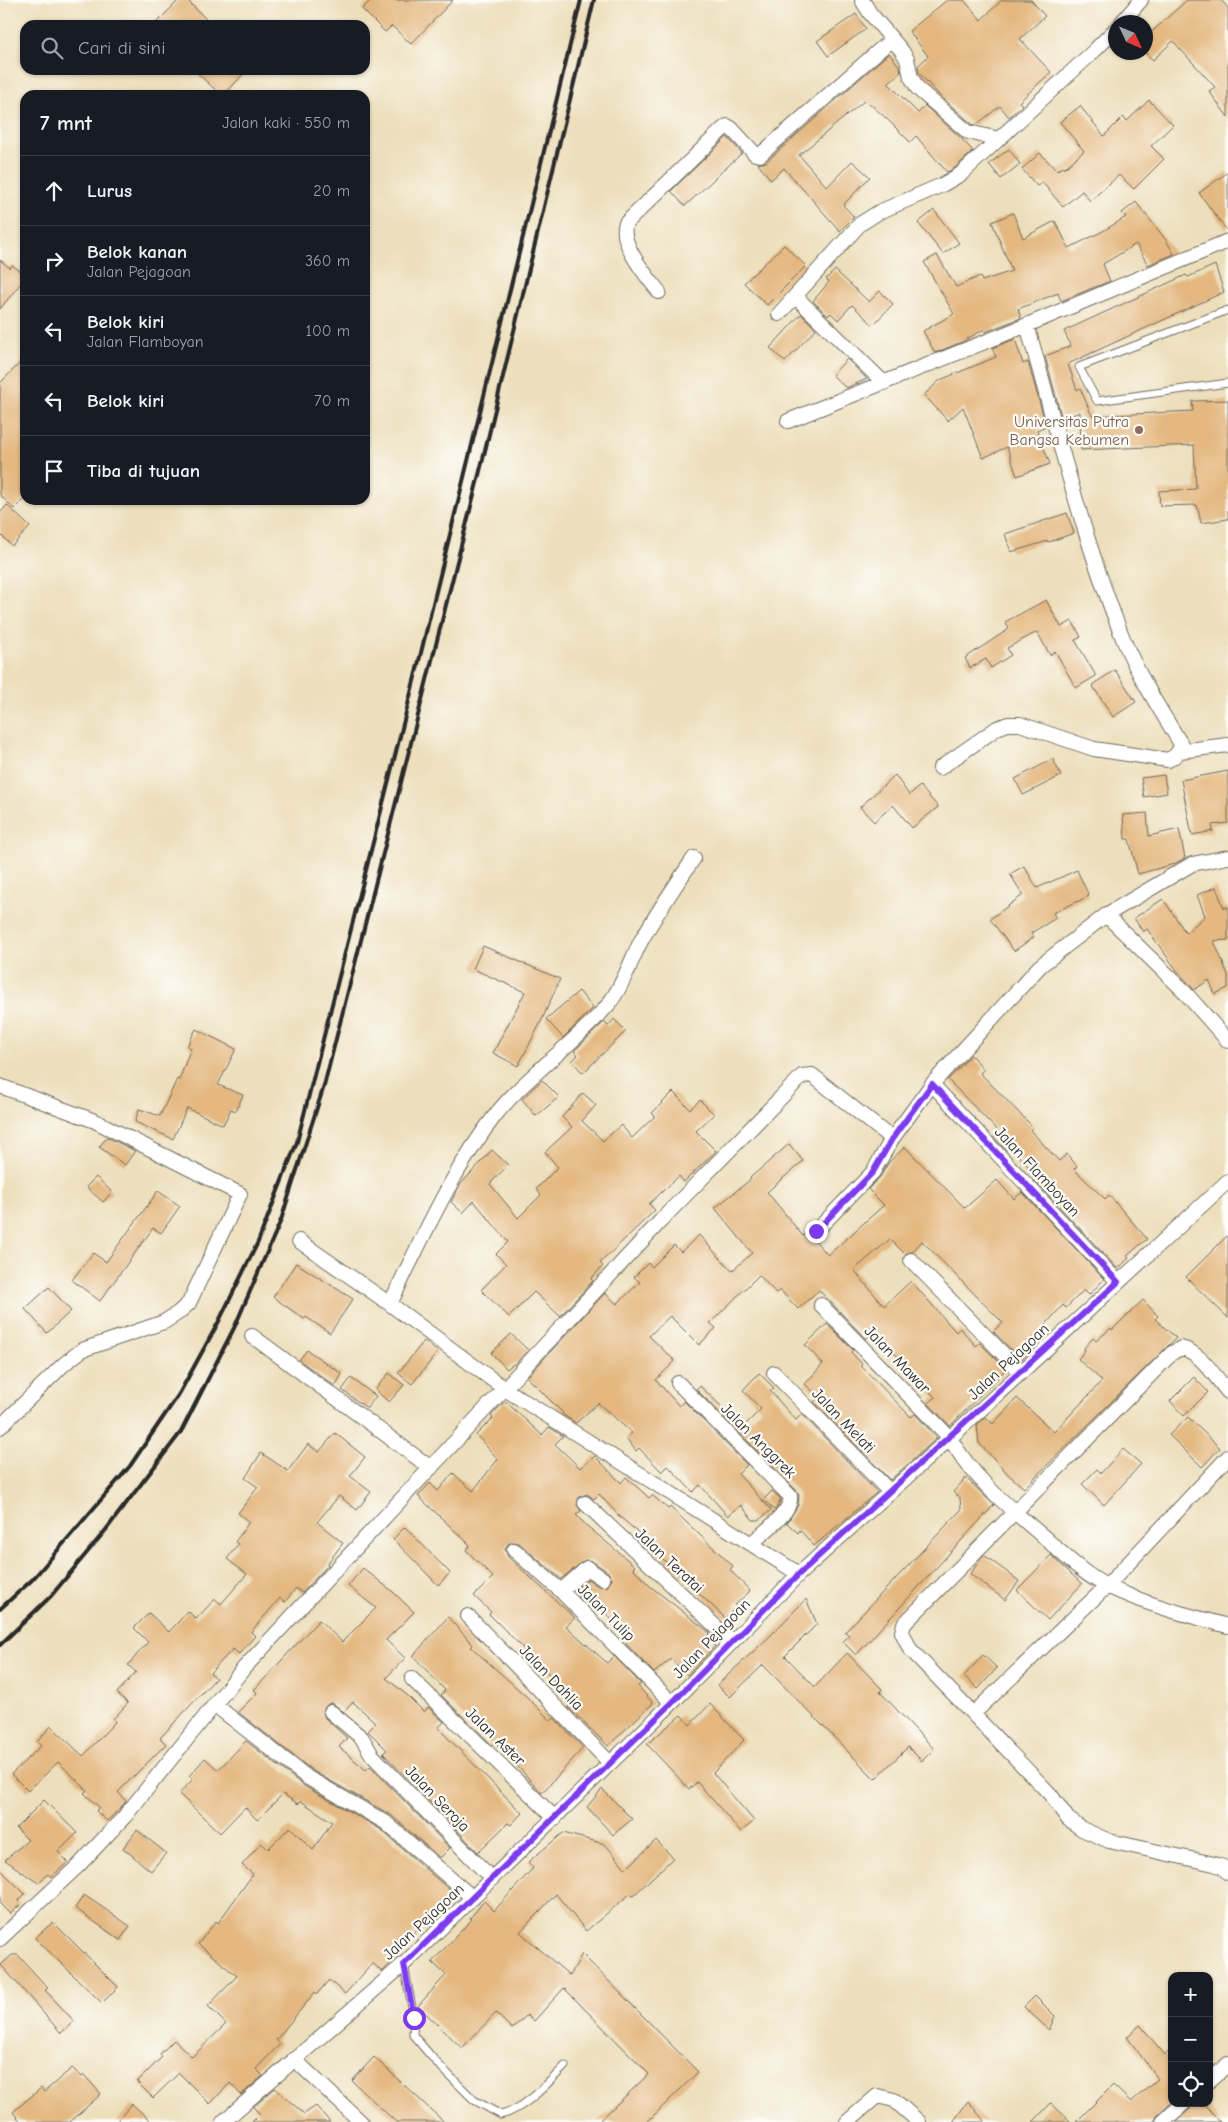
<!DOCTYPE html>
<html lang="id">
<meta charset="utf-8">
<style>
body{margin:0;font-family:"Comic Neue",sans-serif;background:#20242c;color:#f1f3f6}
.controls{position:absolute;right:15px;bottom:15px;display:grid;overflow:hidden;border-radius:10px;box-shadow:0 1px 4px #0004}
.controls button{width:45px;height:45px;display:grid;place-items:center;padding:0;border:0;border-bottom:1px solid #363941;background:#171b24;color:#f1f3f6;font:25px sans-serif}
.compass{position:absolute;left:1108px;top:15px;width:45px;height:45px;border-radius:50%;background:#171b24;box-shadow:0 1px 4px #0004;rotate:134deg}
.stop{position:absolute;width:15px;height:15px;margin:-11px;border:4px solid #7c3aed;border-radius:50%;background:#fff}
.stop.end{background:#7c3aed;border-color:#fff;box-shadow:0 1px 5px #0008}
.list{margin:0;padding:0;list-style:none}
h2{display:flex;justify-content:space-between;align-items:center;height:65px;margin:0;padding:0 20px;font-size:21px}
h2 small{font-size:16px;font-weight:400;color:#9ea1a6}
.list li{display:grid;grid-template-columns:32px 1fr auto;gap:15px;align-items:center;box-sizing:border-box;height:70px;padding:0 20px;border-top:1px solid #363941}
.list b{display:block;font-size:19px;white-space:nowrap}
.list p{margin:0;font-size:16px;white-space:nowrap;color:#9ea1a6}
.list em{font-size:16px;font-style:normal;color:#9ea1a6}
.icon{flex:none;width:28px;height:28px;fill:none;stroke:currentColor;stroke-width:2;stroke-linecap:round;stroke-linejoin:round}
.map{position:relative;flex:none;width:1228px;height:2122px;overflow:hidden}
.search{position:absolute;background:#171b24;box-shadow:0 1px 4px #0004;left:20px;top:20px;width:350px;height:55px;display:flex;align-items:center;gap:12px;box-sizing:border-box;padding:0 18px;border-radius:15px;color:#9ea1a6;font-size:19px}
.panel{position:absolute;background:#171b24;box-shadow:0 1px 4px #0004;left:20px;top:90px;width:350px;height:415px;border-radius:15px}
.map>svg:first-child{display:block}
.building{fill:#e4b880}
.lines{fill:none;stroke-linecap:round;stroke-linejoin:round}
.service-casing{stroke:#6f6a5e;stroke-width:9}
.minor-casing{stroke:#6f6a5e;stroke-width:16}
.service{stroke:#fff;stroke-width:7}
.minor{stroke:#fff;stroke-width:14}
.rail{stroke:#2b2b2b;stroke-width:4}
.route{stroke:#7c3aed;stroke-width:6}
.education-dot{fill:#8d6e63;stroke:#fdfcf7;stroke-width:2}
.labels{text-anchor:middle;stroke-width:4.5;stroke-linejoin:round;paint-order:stroke}
.education-label{font-size:16px;fill:#785e54;stroke:#fdfcf7;text-anchor:end}
.street-label{font-size:16px;fill:#2b2b2b;stroke:#fdfcf7}
</style>
<div class="map">
<svg width="1228" height="2122" viewBox="0 0 1228 2122">
<rect width="100%" height="100%" fill="#fdfcf7"/>
<filter id="ink" filterUnits="userSpaceOnUse"><feTurbulence type="fractalNoise" baseFrequency=".02" numOctaves="2"/><feDisplacementMap in="SourceGraphic" scale="10" xChannelSelector="R" yChannelSelector="G"/><feConvolveMatrix kernelMatrix="1 2 1 2 8 2 1 2 1" color-interpolation-filters="sRGB"/></filter>
<filter id="wash" filterUnits="userSpaceOnUse"><feTurbulence type="fractalNoise" baseFrequency=".0096" numOctaves="4" result="noise"/><feDisplacementMap in="SourceGraphic" scale="20" xChannelSelector="R" yChannelSelector="G"/><feGaussianBlur stdDeviation="1.12" result="paint"/><feColorMatrix in="noise" values="0 0 0 0 0 0 0 0 0 0 0 0 0 0 0 0 0 1.4 0 .05"/><feComposite in="paint" operator="in"/></filter>
<g filter="url(#wash)">
<rect width="100%" height="100%" fill="#eddfbc"/>
<g id="blocks">
<path class="building" d="M179,0h8l25,25h-58z
M371,0h82l-42,44 -19,-18 -7,6 -23,-23z
M947,0h17l17,20 21,-20h29l14,16 -25,23 31,33 -32,30 3,3 -13,12 -9,-11 -24,19 -4,-1 -34,-30 -19,-21 -1,-7 10,-10 -19,-25z
M1187,0h34l7,8v109l-19,-26 6,-4 -42,-46 -20,19 -7,-6v-17z
M856,14l10,15 -38,27 -11,-15z
M889,53l11,14 1,5 -13,11 30,30 7,-7 35,31 13,14 -17,16 -9,5 -31,-36 -6,6 -22,-22 -19,-17 -1,1 -4,-3 -65,54 28,32 25,-26 18,16 -27,28 11,12 -14,14 -56,-63 -13,12 -13,-16 8,-2z
M194,70h53l-23,25h-3z
M1149,100l24,25 -22,21 13,13 -30,30 -15,-14 -29,26 -8,-10 -19,16 -21,-25 -5,4 -15,-17 18,-16 16,17 11,-4 17,-15 -24,-29 20,-16 24,30 19,-19 4,4z
M727,137l15,16 -57,53 -14,-15z
M1009,149l11,15 -19,15 -12,-15z
M1228,172v60l-29,-39z
M1136,202l30,38 8,14 -26,11 -12,-21 -33,20 7,17 -49,20 -3,-8 -40,16 3,9 -36,14 -1,-3 -22,13 -27,11 -12,-22 31,-17 -30,-52 13,-7 19,32 24,-11 2,5 30,-10 -20,-49 21,-9 10,25 32,-17 14,27 34,-17 23,-14 -4,-4z
M934,210l25,33 -16,11 -25,-31z
M784,245l22,21 -39,39 -23,-22z
M0,260l10,8 2,-3 13,10v3l-25,31z
M1215,265l9,27 -156,72 9,26 3,-2 12,28 101,-5 -1,-10 36,-1v119l-27,4 -4,-18 -37,1 -1,-15 37,-2 -2,-44 -113,5 -1,-38 -18,7 -17,-63 26,-10 -7,-15 122,-56 2,2z
M835,270l34,32 11,-11 13,13 -20,21 -21,-20 -14,15 -7,-7 -3,3 -15,-15 16,-19 -3,-3z
M801,314l15,15 -31,33 -15,-14z
M1015,339l8,25 5,-2 18,64 -9,4 13,34 -33,12 -10,-29 -24,11 -20,-51 -15,14 -24,-26 16,-15 56,-23 -4,-9z
M25,358v140l-11,11 -14,-14v-112z
M847,359l20,20 -21,9 -14,-13z
M7,505l23,22 -18,19 -12,-12v-21z
M1067,513l7,20 -25,9 -1,-1 -37,11 -6,-18z
M1046,600l15,27 11,-6 9,16 -6,3 21,36 -20,12 -21,-37 -5,4 -13,-23 -30,16 4,7 -20,13 -5,-9 -16,9 -5,-10 44,-29 -4,-7z
M1115,670l21,32 -23,15 -21,-32z
M1053,759l8,17 -38,19 -8,-16z
M1228,771v52l-16,2 1,6 -21,4 -11,-55z
M895,775l14,20 11,-9 18,21 -26,21 -19,-23 -19,17 -14,-15z
M1164,775l3,18 -23,4 -3,-19z
M1147,813l2,23 30,-7 6,29 -11,6 -36,10 -9,-35h-4l-2,-24z
M1024,866l13,22 40,-18 12,26 -36,17 3,5 -25,15 3,4 -20,14 -24,-32 33,-24 -13,-21z
M1216,887l8,21 4,-1v33l-14,1 14,34v13l-13,6 -6,-14 -15,10 -18,-21 -29,-40 -4,3 -9,-14 29,-19 23,34 19,-17 -8,-21z
M483,946l77,33 -19,43 -23,44 -25,-13 32,-61 -52,-23z
M579,991l14,17 -30,30 -17,-19z
M614,1019l12,12 -43,42 -11,-12 6,-6 -4,-4 30,-29 4,4z
M196,1029l40,20 -18,36 25,10 -7,16 -5,-2 -8,16 -36,-17 -14,31 -38,-17 4,-13 21,7 17,-37 2,1 12,-32 -4,-2z
M971,1055l13,14 -4,4 53,54 -3,3 29,31 8,-7 10,12 -3,3 31,30 4,-4 38,44 -20,17 2,2 -11,11 -83,-88 4,-3 -29,-31 -4,3 -12,-13 5,-5 -51,-52z
M542,1080l17,17 -23,19 -14,-17z
M673,1092l17,17 10,-9 14,14 -18,17 20,20 -32,31 -5,-6 -30,28 6,6 -55,53 3,3 -12,13 2,2 -33,35 -26,-24 -25,25 -28,-27 25,-26 -10,-10 12,-12 -34,-41 -11,12 -12,-11 9,-17 32,-35 16,15 -18,19 28,34 23,-23 -5,-6 22,-22 -13,-15 27,-25 -10,-10 21,-24 13,12 -14,16 21,20 18,-16 11,13 23,-22 -3,-3z
M107,1137l28,14 -10,14 -26,-18z
M789,1144l14,17 -36,31 36,44 4,-4 21,23 56,-50 -16,-16 12,-12 9,-15 16,-15 60,61 32,-28 17,19 8,-7 82,87 -15,16 -5,-5 -18,18 -3,-3 -33,37 5,5 -14,13 -28,-29 10,-8 -81,-82 -10,11 -7,2 -15,-15 -36,31 30,36 27,-25 45,51 4,-4 16,18 4,-3 26,26 -56,57 -22,-23 7,-6 -7,-7 2,-2 -57,-56 -7,7 -47,-49 -21,19 -18,-19 -4,3 -17,-18 -49,48 6,5 -17,17 -29,-29 -21,20 26,25 -19,19 23,26 5,-5 63,64 -9,9 33,36 -12,10h-6l-12,-15 -13,11 -28,-31 -7,7 -25,-26 -6,6 -23,-24 -3,3 -10,-13 6,-5 -34,-30 -22,20 -14,-9 1,-1 -36,-36 78,-84 12,11 23,-22 -6,-5 14,-14 4,4 22,-22 7,7 18,-17 33,36 20,-18 -37,-45 36,-29 -1,-1z
M96,1177l16,15 -9,10 -17,-15z
M158,1191l22,15 -19,27 -8,-5 -53,73 -28,-21 21,-27 13,9z
M1228,1235v83l-42,-41z
M296,1263l57,36 -23,34 -24,-16 -2,2 -31,-22z
M49,1287l22,24 -24,22 -22,-24z
M1143,1300l15,16 -3,3 21,19 -152,150 -14,-12 -31,-33 -2,-18 9,-8 7,7 24,-26 37,34 48,-51 -24,-22 7,-9 -1,-2 9,-10 3,3 15,-13 1,2z
M827,1324l26,26 -2,2 11,12 -1,2 50,51 4,-3 22,24 -47,42 -76,-78 5,-5 -14,-13 18,-20 -18,-19z
M511,1334l17,16 -14,15 -1,-1 -6,5 -16,-16z
M424,1341l14,11 -26,32 -14,-11z
M307,1350l35,24 -7,12 -36,-26z
M389,1373l15,12 -15,17 -14,-12z
M759,1373l15,15 -4,3 26,29 6,-6 75,78 -63,54 -14,-16 -2,3 -11,-10 11,-18 1,-9 -3,-6 -100,-101 4,-3 43,41 18,-18 -18,-19z
M1194,1377l14,15 -24,24 -14,-15z
M351,1378l25,18 -9,12 -25,-18z
M505,1401l37,34 7,-8 14,9 -8,8 25,24 15,-12 26,27 5,-6 23,21 3,-3 16,14 2,-2 63,59 -3,4 20,21 -15,14 1,2 -11,11 -80,-76 2,-2 -28,-24 -20,-22 -5,5 -7,-5 -8,3 -2,8 4,6 -5,4 11,11 48,40 -2,2 17,18 60,47 -4,4 9,9 -28,29 -16,-16 -17,14 -28,-29 3,-3 -8,-8 2,-2 -30,-31 -5,6 -14,-15 14,-12 10,7 9,1 5,-8 -4,-7 -16,-11 -7,-1 -24,19 -42,-36 -7,-1 -4,2 -3,5 3,8 67,61 -9,8 41,37 7,-7 27,28 -3,2 15,17 -45,43 -40,-39 6,-4 -19,-18 2,-2 -9,-10 -59,-59 2,-2 -17,-16 19,-19 -27,-27 4,-5 -52,-49 12,-13 8,8 15,-18 20,18 25,-32 -22,-24 17,-17 -2,-2z
M1188,1417l32,31 -18,19 -33,-32z
M335,1433l30,24 -15,19 21,16 -14,18 -18,-14 -22,26 26,21 -16,21 1,1 -26,28 -6,-5 -11,14 -5,-4 -29,34 4,4 -16,18 -6,-5 -23,24 6,5 -56,60 6,6 -48,48 8,9 -2,3 -17,17 -11,-10 3,-4 -15,-14 3,-3 -29,-28 -30,29 -17,-17 30,-28 -4,-4 14,-16 32,30 32,-34 -2,-3 15,-16 -11,-10 19,-21 -8,-7 20,-23 -14,-14 15,-15 20,19 19,-21 8,8 19,-20 6,5 26,-30 -20,-15 11,-15 -3,-2 14,-20 -11,-9 20,-26 -13,-9 16,-25 27,18 20,-27 11,8z
M1123,1449l18,15 -37,41 -22,-21 15,-15 4,4z
M966,1478l28,27 -138,150 -13,-13 6,-7 -4,-3 116,-122 -1,-12 -7,-6z
M772,1491l9,8 -6,11 -12,-10z
M405,1527l45,46 -12,12 -45,-46z
M984,1555l35,26 -14,19 -35,-26z
M1051,1555l31,29 -34,36 -31,-30z
M363,1568l30,24 21,20 -28,28 19,18 -19,20 21,17 17,17 4,-5 16,15 -6,6 84,85 -11,12 -3,-2 -30,29 -95,-99 4,-3 -19,-19 8,-8 -23,-21 -9,10 -12,-9 -4,1 -5,6 2,8 22,20 -8,9 27,23 4,-4 80,82 -10,10 -49,-43 -78,-44 -75,-59 19,-19 -3,-3 65,-70 23,22 34,-34 -28,-22z
M806,1599l11,25 -32,32 30,31 32,-34 35,36 -2,3 54,57 -12,12 -14,-14 -33,32 -112,-114 -33,32 -13,-12 51,-47z
M448,1617l25,28 -2,2 56,50 24,24 3,-3 29,30 -41,45 -47,-51 -3,3 -51,-50 4,-5 -32,-34z
M983,1655l14,13 -19,21 -14,-13z
M710,1704l34,36 -31,33 41,48 -13,11 -44,-50 -8,7 -42,-45 34,-29 9,10z
M246,1741l58,45 76,43 73,64 -17,19 -3,-2 -36,43 2,2 -17,17 -9,-9 -28,31 -16,-14 -12,14 -2,-2 -39,48 4,4 -24,25 7,7 -22,19 -11,-12 -20,21 -31,-31 -26,25 -16,-16 25,-25 -2,-3 14,-14 18,17 34,-33 -18,-18 29,-30 -39,-32 18,-23 2,2 35,-49 -11,-9 19,-22 7,6 22,-22 23,23 19,-28 -31,-21 -3,3 -15,-10 -26,26 -12,-13 -25,26 -41,-39 14,-15 -4,-3 16,-18 13,12z
M602,1789l30,30 -19,16 -26,-28z
M44,1800l33,33 -19,19 10,10 -17,15 -3,-3 -10,9 -33,-23 23,-20 -12,-12z
M137,1830l29,23 -15,18 -28,-23z
M563,1833l42,11 21,25 30,-29 17,18 -40,38 -3,-2 -44,37 -30,-37 -36,38 50,44 12,-22 116,118 -51,50h-49l51,-48 -85,-86 -30,33 -7,-6 -15,14 -16,-16 -34,35 -44,-42 28,-31 -14,-13 40,-43 -2,-1 14,-17 10,10 39,-43 -5,-6z
M0,1869l25,25 -7,7 3,3 -11,10 -10,-10z
M84,1895l46,31 -10,14 -45,-32z
M53,1922l65,65 -16,16 -67,-65z
M12,1955h6l30,33 -3,2 29,31 -13,12 -60,-68z
M1035,1996l20,20 -6,14 -25,-23z
M1140,2025l25,30 7,-6v53l-15,14 -3,6h-78l37,-37 18,17 27,-23 -31,-42z
M374,2057l70,65h-48l-44,-41z
M72,2068l10,9 2,-2 17,19 -31,28h-49l-8,-10 28,-24 3,4z
M275,2088l29,26 12,-8 14,16h-78l8,-8 -7,-7z
M968,2101l17,21h-32z
M1051,2103l20,19h-38z
M1193,2103h11l16,19h-44l14,-13z
M132,2104l20,18h-36z"/>
</g>
</g>
<g filter="url(#ink)">
<use href="#blocks" fill-opacity="0" stroke="#6f6a5e" stroke-width="1"/>
<g class="lines">
<defs>
<path id="service" d="M1228,310l-149,57 18,34 131,-18
M404,1965l10,53 -1,17 23,27 38,38 27,15c25,-7 46,-31 64,-49"/>
<path id="minor" d="M862,0l8,13 32,38 5,8 4,18 7,12 50,43 31,7
M1122,22l19,-22
M659,292c-12,-16 -41,-49 -33,-69l96,-93 5,-4 4,2 24,26 5,1 132,-116
M795,296l89,87
M779,314l81,-90 19,-12 63,-27 19,-11 133,-123 22,-22
M788,421l239,-96 201,-84
M1180,751l48,-6
M940,768l57,-40 11,-4h12l74,25 74,11c8,-4 11,-7 13,-16 -20,-33 -42,-67 -57,-103 -41,-102 -67,-210 -97,-316
M1106,915l75,73 47,53
M932,1084l186,198
M0,1086l95,35 145,73 -51,109 -11,10 -14,9 -82,28 -18,14 -64,63
M816,1231l57,-59 19,-33
M299,1241l91,63 115,85 294,185
M911,1260l110,112
M390,1304c32,-65 62,-134 107,-191 33,-40 77,-69 111,-108 15,-19 22,-43 33,-64 16,-29 34,-55 53,-83
M821,1305l129,133c23,41 60,70 96,101 18,16 41,38 63,48 38,18 78,28 119,39
M252,1336l179,132
M774,1373l116,119
M678,1383l112,113c3,16 -28,37 -39,48
M1228,1392c-13,-15 -27,-40 -47,-44l-9,5 -268,271 -2,8 8,17 63,65 134,-128 121,-129
M585,1503l146,138
M514,1550l47,41 111,112
M561,1591l26,-23 16,11
M468,1616l142,147
M412,1679l143,139
M215,1705l93,73 77,44 88,76
M331,1712l31,26 10,17 120,124
M973,1714l77,80 18,25 14,10 27,12 105,23 9,3 5,6
M0,1939l79,-74 46,-49 119,-148 424,-455 134,-137 10,-1 80,64 40,-55 108,-118 66,-51 86,-51 36,-7
M294,2059l67,63
M1209,2081l19,-17
M223,2122l181,-158 268,-261 127,-129 151,-136 278,-257
M847,2122l30,-26 17,4 25,22
M1163,2122l21,-19"/>
</defs>
<use href="#service" class="service-casing"/>
<use href="#minor" class="minor-casing"/>
<use href="#service" class="service"/>
<use href="#minor" class="minor"/>
<path class="rail" d="M0,1609l33,-30 97,-113 49,-72 39,-71 40,-81 39,-100 119,-469 165,-673
M0,1645l51,-49 54,-65 76,-99 54,-106 46,-106 43,-134 159,-627 111,-459"/>
</g>
</g>
<g class="lines" filter="url(#ink)">
<path class="route" d="M414,2018l-10,-54 268,-261 127,-129 319,-292 -186,-198 -40,55 -19,33 -57,59"/>
</g>
<circle class="education-dot" cx="1139" cy="430" r="5"/>
<g class="labels">
<g class="education-label">
<text x="1129" y="427">Universitas Putra<tspan x="1129" dy="18">Bangsa Kebumen</tspan></text>
</g>
<g class="street-label">
<text transform="translate(1038 1171) rotate(47)" y="6">Jalan Flamboyan</text>
<text transform="translate(898 1359) rotate(46)" y="6">Jalan Mawar</text>
<text transform="translate(1008 1361) rotate(-43)" y="6">Jalan Pejagoan</text>
<text transform="translate(844 1420) rotate(46)" y="6">Jalan Melati</text>
<text transform="translate(759 1440) rotate(45)" y="6">Jalan Anggrek</text>
<text transform="translate(670 1560) rotate(43)" y="6">Jalan Teratai</text>
<text transform="translate(607 1612) rotate(45)" y="6">Jalan Tulip</text>
<text transform="translate(711 1638) rotate(-46)" y="6">Jalan Pejagoan</text>
<text transform="translate(552 1677) rotate(46)" y="6">Jalan Dahlia</text>
<text transform="translate(496 1736) rotate(44)" y="6">Jalan Aster</text>
<text transform="translate(438 1798) rotate(46)" y="6">Jalan Seroja</text>
<text transform="translate(423 1921) rotate(-43)" y="6">Jalan Pejagoan</text>
</g>
</g>
</svg>
<div class="controls">
<button>+</button>
<button>−</button>
<button><svg class="icon" aria-label="locate" viewBox="0 0 24 24"><circle cx="12" cy="12" r="6"/><path d="M12 2v4M12 18v4M2 12h4M18 12h4"/></svg></button>
</div>
<svg class="compass" viewBox="-18 -18 36 36"><path d="M0-13l5 13h-10z" fill="#e53935"/><path d="M0 13l5-13h-10z" fill="#9ea1a6"/></svg>
<div class="stop" style="left:414px;top:2018px"></div>
<div class="stop end" style="left:816px;top:1231px"></div>
<div class="search"><svg class="icon" aria-label="search" viewBox="0 0 24 24"><circle cx="10" cy="10" r="6"/><path d="M15 15l6 6"/></svg>Cari di sini</div>
<section class="panel">
<h2>7 mnt<small>Jalan kaki · 550 m</small></h2>
<ul class="list">
<li><svg class="icon" aria-label="ahead" viewBox="0 0 24 24"><path d="M12 20V5M6 11l6-6 6 6"/></svg><div><b>Lurus</b></div><em>20 m</em></li>
<li><svg class="icon" aria-label="right" viewBox="0 0 24 24"><path d="M7 20v-9h11M14 6l5 5-5 5"/></svg><div><b>Belok kanan</b><p>Jalan Pejagoan</p></div><em>360 m</em></li>
<li><svg class="icon" aria-label="left" viewBox="0 0 24 24"><path d="M17 20v-9H6M10 6l-5 5 5 5"/></svg><div><b>Belok kiri</b><p>Jalan Flamboyan</p></div><em>100 m</em></li>
<li><svg class="icon" aria-label="left" viewBox="0 0 24 24"><path d="M17 20v-9H6M10 6l-5 5 5 5"/></svg><div><b>Belok kiri</b></div><em>70 m</em></li>
<li><svg class="icon" aria-label="arrive" viewBox="0 0 24 24"><path d="M6 21V4h12l-3 4 3 4H6"/></svg><div><b>Tiba di tujuan</b></div></li>
</ul>
</section>
</div>
